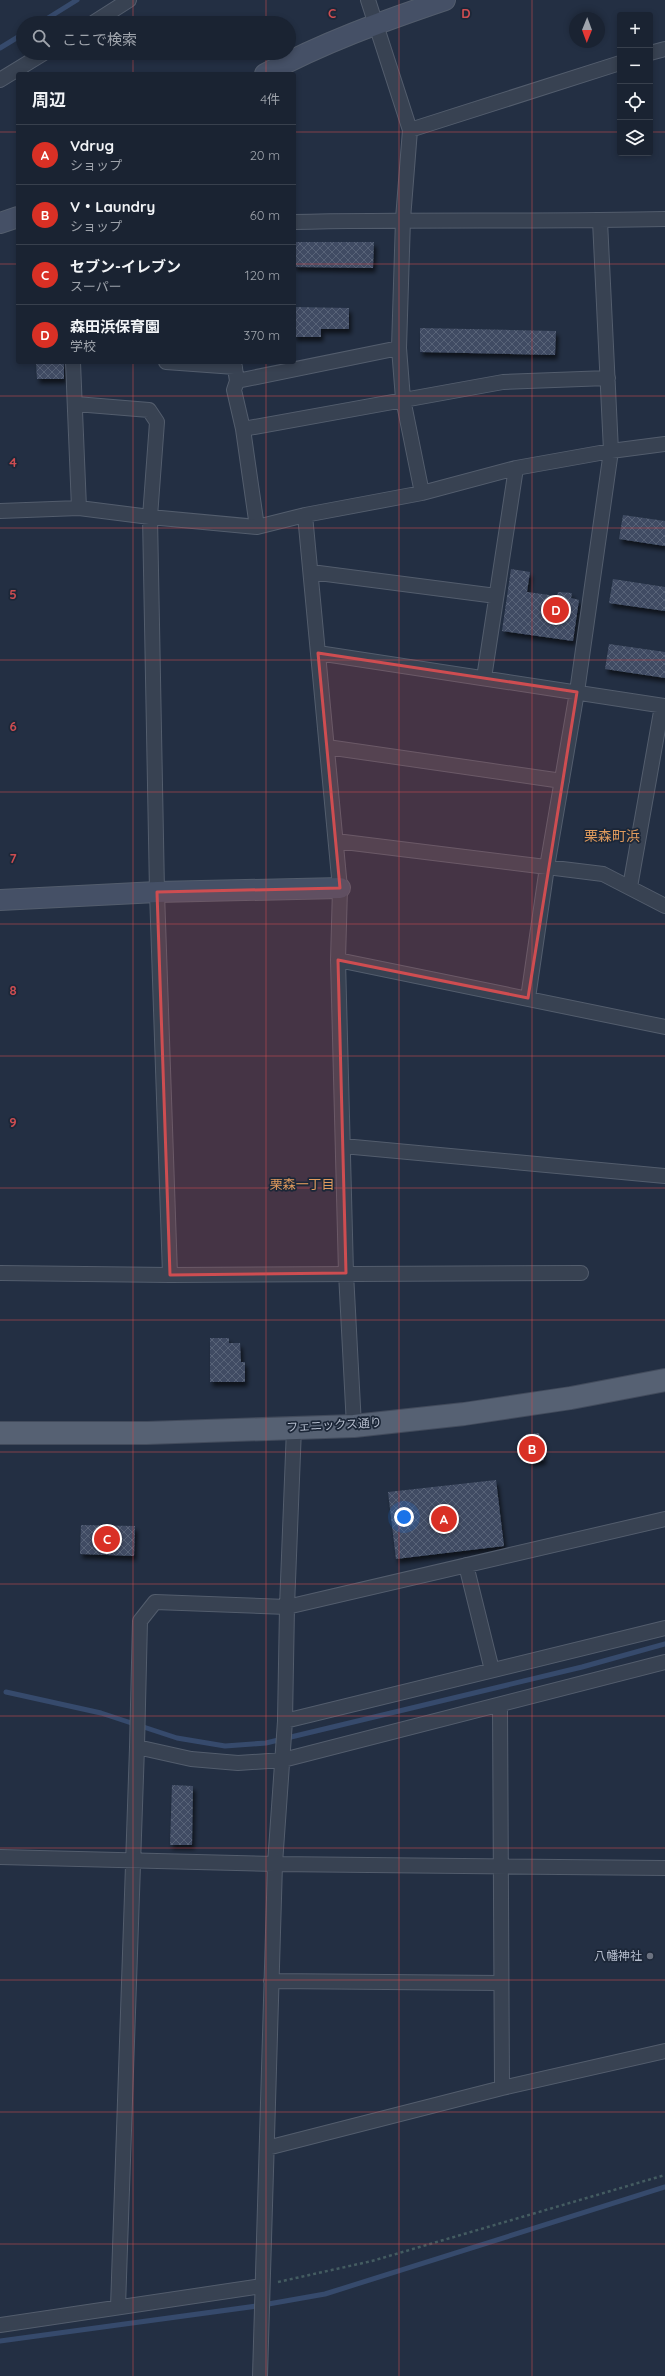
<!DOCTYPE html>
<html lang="ja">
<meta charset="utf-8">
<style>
body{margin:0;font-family:Quicksand,"Noto Sans JP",sans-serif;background:#272f3e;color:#f1f3f6}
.controls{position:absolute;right:12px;top:12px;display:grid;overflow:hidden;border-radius:4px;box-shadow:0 2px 6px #0003}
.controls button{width:36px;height:36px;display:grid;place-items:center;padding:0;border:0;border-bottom:1px solid #38404d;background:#1a2332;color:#f1f3f6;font:20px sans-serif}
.compass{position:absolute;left:569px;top:12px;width:36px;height:36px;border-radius:50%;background:#1a2332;box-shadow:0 2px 6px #0003;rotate:181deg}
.you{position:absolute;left:404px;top:1517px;width:14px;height:14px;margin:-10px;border:3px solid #fff;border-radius:50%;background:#1a73e8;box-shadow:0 0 0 6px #1a73e833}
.badge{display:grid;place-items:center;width:26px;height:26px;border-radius:50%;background:#d93025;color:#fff;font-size:13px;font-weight:700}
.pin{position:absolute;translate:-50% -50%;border:2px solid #fff;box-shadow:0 1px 4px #0006}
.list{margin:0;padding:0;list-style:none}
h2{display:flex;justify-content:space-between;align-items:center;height:52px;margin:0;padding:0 16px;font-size:17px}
h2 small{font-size:13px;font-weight:400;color:#9fa4ac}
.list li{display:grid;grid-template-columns:26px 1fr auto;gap:12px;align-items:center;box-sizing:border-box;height:60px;padding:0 16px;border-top:1px solid #38404d}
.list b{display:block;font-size:15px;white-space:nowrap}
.list p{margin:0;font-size:13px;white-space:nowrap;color:#9fa4ac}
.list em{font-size:13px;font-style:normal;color:#9fa4ac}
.icon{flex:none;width:22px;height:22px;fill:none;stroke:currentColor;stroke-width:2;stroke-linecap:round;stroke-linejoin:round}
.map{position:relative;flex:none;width:665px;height:2376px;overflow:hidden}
.search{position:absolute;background:#1a2332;box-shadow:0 2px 6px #0003;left:16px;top:16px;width:280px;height:44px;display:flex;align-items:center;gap:10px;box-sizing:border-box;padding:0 14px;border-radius:22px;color:#9fa4ac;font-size:15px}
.panel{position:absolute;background:#1a2332;box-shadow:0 2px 6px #0003;left:16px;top:72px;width:280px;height:292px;border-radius:4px}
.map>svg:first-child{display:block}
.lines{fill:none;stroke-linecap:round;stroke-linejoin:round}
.stream{stroke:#364a6c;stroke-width:5}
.building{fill:url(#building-cross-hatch);filter:url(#shadow)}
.street-casing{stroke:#535d6d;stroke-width:16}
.secondary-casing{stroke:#535d6d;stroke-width:22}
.primary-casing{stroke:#424b5c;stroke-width:24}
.path{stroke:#445c61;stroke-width:2.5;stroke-dasharray:3 3;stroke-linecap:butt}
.street{stroke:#384252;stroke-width:14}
.secondary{stroke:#455066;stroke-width:20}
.primary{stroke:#566173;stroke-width:22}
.marked{fill:#ce4d51;fill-opacity:0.2;stroke:#ce4d51;stroke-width:3;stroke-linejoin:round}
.grid{fill:none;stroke:#ce4d51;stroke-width:1;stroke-opacity:0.55}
.worship-dot{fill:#6b7280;stroke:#1c2738;stroke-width:1.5}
.labels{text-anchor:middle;stroke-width:3.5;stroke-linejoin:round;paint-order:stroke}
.street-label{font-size:12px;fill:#b5bdcd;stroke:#1c2738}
.poi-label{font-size:12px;fill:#b5bdcd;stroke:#1c2738;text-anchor:end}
.neighbourhood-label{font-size:13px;fill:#e09b5d;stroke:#1c2738}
.quarter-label{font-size:14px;fill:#e09b5d;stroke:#1c2738}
.grid-label{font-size:13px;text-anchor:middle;font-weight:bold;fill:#ce4d51;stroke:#1c2738;stroke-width:3.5;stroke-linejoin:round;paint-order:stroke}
</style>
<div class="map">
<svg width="665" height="2376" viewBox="0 0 665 2376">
<defs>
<pattern id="building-cross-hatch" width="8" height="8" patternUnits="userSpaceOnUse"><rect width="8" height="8" fill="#404c63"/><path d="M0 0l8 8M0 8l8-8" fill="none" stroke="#596478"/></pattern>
<filter id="shadow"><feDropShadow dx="2.5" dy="4.5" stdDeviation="2" flood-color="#0009"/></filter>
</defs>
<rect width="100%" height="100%" fill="#232f43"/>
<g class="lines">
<path class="stream" d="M40,23l37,-23
M0,48l23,-14
M6,1692l95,21 76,25 48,8 41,-3 316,-76 83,-23
M0,2341l257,-35 68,-12 340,-107"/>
</g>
<path class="building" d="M294,242h80l-1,26 -79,-1z
M294,307l55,1v21h-28v8h-27z
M420,328l136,3 -1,24 -135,-3z
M36,362h28v17h-27z
M623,515l42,6v25l-46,-7z
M511,569l19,3 -3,20 30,4 1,-4 14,1 -1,5 8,2 -6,41 -71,-10z
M613,579l52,8v24l-56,-8z
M609,644l56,8v26l-60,-9z
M210,1338h19v5h11l1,19h4v20h-35z
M539,1433l5,27 -14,2 -4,-28z
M496,1480l8,66 -108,13 -8,-67z
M81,1525l54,1 -1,30 -54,-2z
M172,1785l21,1 -1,59h-22z"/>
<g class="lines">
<defs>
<path id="street" d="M368,0l42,130 -7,89 -4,129 4,51 19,94
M93,23l36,-23
M650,53l15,-4
M0,80l44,-27
M410,130l210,-67
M294,222c124,-3 247,0 371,-3
M73,362l6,146
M166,362l69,5
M234,362l3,19 -3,9 9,39 14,98
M237,381l162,-33
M76,404l73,6 8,12 -7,95 7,375 13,383
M243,429l260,-47 105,-4
M0,511l79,-3 71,9 107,10 48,-12 117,-22 94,-25 95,-17 54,-7
M305,515l35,373 -2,72 8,313 8,153
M311,572l185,24
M318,653l347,53
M484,678l32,-210
M327,747l235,34
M336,841l267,33 62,32
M630,887l32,-181
M338,960l327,67
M528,998l19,-131 30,-175 34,-241 -11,-230
M343,1146l322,30
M0,1273l170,2 411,-2
M466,1565l26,105
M500,1706l2,382
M285,1721l380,-93
M137,1747l54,12 47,4 45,-3 382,-98
M0,1857l275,7 390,4
M271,1981l230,2
M267,2148l235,-60 163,-37
M118,2307l19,-560 3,-126 15,-19 132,5 378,-88
M0,2325l262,-39
M260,2376l15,-512 10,-143 2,-114 7,-179"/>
<path id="secondary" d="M265,74c57,-31 118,-53 180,-74
M0,223l18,-6
M0,900l157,-8 183,-4"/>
<path id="primary" d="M0,1433h147l207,-7 110,-12 107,-16 94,-18"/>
</defs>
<use href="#street" class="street-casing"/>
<use href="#secondary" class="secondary-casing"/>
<use href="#primary" class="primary-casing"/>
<path class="path" d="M278,2282l94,-21 293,-86"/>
<use href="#street" class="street"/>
<use href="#secondary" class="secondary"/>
<use href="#primary" class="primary"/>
</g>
<path class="marked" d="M318,653l259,39 -49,306 -190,-38 8,313 -176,2 -13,-383 183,-4z"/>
<path class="grid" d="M133,0v23M266,0v23M399,0v2376M532,0v2376M133,53v21M266,53v21M0,132h18M294,132h326M650,132h15M0,264h18M294,264h371M133,362v2014M266,362v2014M0,396h665M0,528h665M0,660h665M0,792h665M0,924h665M0,1056h665M0,1188h665M0,1320h665M0,1452h665M0,1584h665M0,1716h665M0,1848h665M0,1980h665M0,2112h665M0,2244h665"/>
<circle class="worship-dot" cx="650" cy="1956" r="4"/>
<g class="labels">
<g class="street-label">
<text transform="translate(334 1425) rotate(-3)" y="4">フェニックス通り</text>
</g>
<g class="poi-label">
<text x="642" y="1960">八幡神社</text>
</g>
<g class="neighbourhood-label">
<text x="302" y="1189">栗森一丁目</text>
</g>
<g class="quarter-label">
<text x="612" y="841">栗森町浜</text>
</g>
</g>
<g class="grid-label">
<text x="332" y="18">C</text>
<text x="466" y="18">D</text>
<text x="13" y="467">4</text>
<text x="13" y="599">5</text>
<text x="13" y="731">6</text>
<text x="13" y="863">7</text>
<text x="13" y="995">8</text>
<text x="13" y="1127">9</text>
</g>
</svg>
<div class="controls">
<button>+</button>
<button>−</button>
<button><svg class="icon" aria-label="locate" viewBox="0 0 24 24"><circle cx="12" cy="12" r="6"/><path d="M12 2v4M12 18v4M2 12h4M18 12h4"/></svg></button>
<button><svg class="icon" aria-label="layers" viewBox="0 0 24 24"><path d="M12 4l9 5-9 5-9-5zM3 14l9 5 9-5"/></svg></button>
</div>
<svg class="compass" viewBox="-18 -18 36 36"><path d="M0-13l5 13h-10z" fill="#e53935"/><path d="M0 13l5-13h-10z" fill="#9fa4ac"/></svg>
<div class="you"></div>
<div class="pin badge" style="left:444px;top:1519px">A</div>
<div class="pin badge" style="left:532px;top:1449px">B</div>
<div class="pin badge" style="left:107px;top:1539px">C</div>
<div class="pin badge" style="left:556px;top:610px">D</div>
<div class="search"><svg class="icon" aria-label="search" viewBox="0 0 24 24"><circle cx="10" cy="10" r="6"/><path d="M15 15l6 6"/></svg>ここで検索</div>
<section class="panel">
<h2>周辺<small>4件</small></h2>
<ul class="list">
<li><span class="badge">A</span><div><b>Vdrug</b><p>ショップ</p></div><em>20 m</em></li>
<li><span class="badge">B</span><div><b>V・Laundry</b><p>ショップ</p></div><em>60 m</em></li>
<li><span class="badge">C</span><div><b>セブン-イレブン</b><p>スーパー</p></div><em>120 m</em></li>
<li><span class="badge">D</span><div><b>森田浜保育園</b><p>学校</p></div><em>370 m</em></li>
</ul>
</section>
</div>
